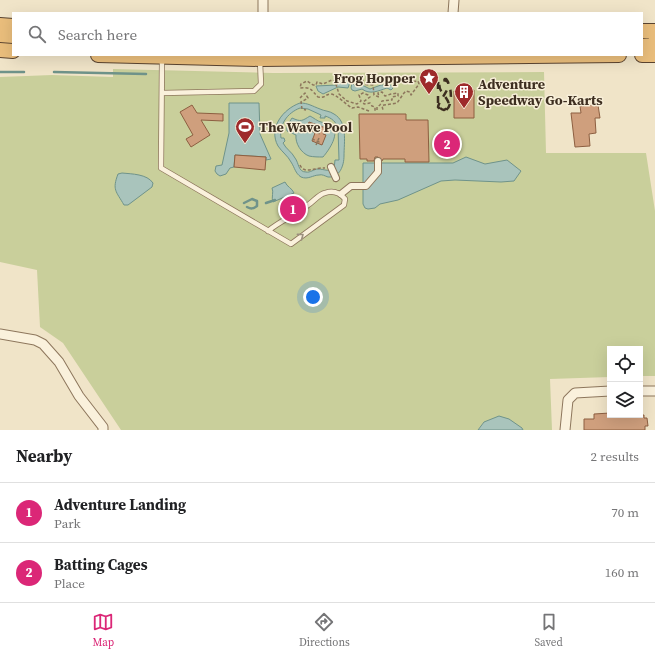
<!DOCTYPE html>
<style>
body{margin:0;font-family:"Source Serif 4",serif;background:#f2f2f2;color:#202124}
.controls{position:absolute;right:12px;bottom:12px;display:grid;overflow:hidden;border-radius:0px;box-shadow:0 4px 16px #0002}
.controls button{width:36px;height:36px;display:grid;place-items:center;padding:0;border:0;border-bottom:1px solid #e0e0e0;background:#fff;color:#202124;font:20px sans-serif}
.you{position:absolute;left:313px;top:297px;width:14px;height:14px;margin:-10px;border:3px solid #fff;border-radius:50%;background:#1a73e8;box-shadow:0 0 0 6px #1a73e833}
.badge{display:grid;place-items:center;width:26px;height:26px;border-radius:50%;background:#db2777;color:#fff;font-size:13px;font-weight:700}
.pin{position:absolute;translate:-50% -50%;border:2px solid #fff;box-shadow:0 1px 4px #0006}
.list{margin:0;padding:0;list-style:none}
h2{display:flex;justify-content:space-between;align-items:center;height:52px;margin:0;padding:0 16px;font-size:17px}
h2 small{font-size:13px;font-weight:400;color:#757577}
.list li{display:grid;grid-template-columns:26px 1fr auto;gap:12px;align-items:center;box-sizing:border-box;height:60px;padding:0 16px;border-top:1px solid #e0e0e0}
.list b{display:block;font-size:15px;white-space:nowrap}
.list p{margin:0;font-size:13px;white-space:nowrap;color:#757577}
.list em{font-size:13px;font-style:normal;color:#757577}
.icon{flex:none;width:22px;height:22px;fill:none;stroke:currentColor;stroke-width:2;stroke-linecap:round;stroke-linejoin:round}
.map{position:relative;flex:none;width:655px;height:430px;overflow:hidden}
.search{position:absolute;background:#fff;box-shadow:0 4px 16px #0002;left:12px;right:12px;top:12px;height:44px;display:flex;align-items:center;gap:10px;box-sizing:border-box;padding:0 14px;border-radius:0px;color:#757577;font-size:15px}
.sheet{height:172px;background:#fff}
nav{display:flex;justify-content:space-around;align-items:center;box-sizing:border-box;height:56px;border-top:1px solid #e0e0e0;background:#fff;font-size:11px;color:#757577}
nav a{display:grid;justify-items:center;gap:2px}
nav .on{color:#db2777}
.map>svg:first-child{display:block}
.green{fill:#c9cf9b}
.water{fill:#a9c4bc;stroke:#6f938a;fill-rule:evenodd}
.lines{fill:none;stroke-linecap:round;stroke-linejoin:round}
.stream{stroke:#6f938a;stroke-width:2.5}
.building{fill:#cf9f7d;stroke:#8d5f41}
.service-casing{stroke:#8d765c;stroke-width:6}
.pedestrian-casing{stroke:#8d765c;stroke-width:8}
.minor-casing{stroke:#8d765c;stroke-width:11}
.trunk-casing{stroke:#5b4430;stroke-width:16}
.path{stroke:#8d765c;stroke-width:1.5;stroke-dasharray:3 2;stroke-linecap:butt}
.service{stroke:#faf1dc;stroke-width:4.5}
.pedestrian{stroke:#faf1dc;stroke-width:6}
.minor{stroke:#faf1dc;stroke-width:9}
.trunk{stroke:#eabe7c;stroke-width:14}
.rail{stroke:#3d2e20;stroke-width:2.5;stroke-dasharray:7 7;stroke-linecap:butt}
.oneway{stroke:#9c907e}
.labels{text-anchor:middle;stroke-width:3;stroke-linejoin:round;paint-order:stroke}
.poi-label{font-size:14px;font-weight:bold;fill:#3d2e20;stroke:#f7eed8;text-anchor:start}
</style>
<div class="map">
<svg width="655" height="430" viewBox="0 0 655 430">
<rect width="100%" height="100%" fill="#f0e4c8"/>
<path class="green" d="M113,69l160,4 271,-1 2,81h100l9,58v165h-15v-27h-30v28l-60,2 2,51h-29l-1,-2 -38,-6 -6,8h-357l-58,-87 -23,-16 -3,-57 -37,-8v-185l52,-2 61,2z"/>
<path class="water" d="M347,79l3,3 -2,6 -10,-1 -15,7 -5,-3 -2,-5 21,-1 3,-4z
M352,83l3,3 7,-1 8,4 11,-4h10l2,3 -2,2 -4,-2c-9,3 -17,7 -25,1l-7,2 -3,-1 -1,-2z
M229,103h30l1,31 11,25 -5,1v-3l-31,-2 -1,12 -4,1 -4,6 -6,2 -3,-2 -2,-3 1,-5 6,-1 7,-32z
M300,103c8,0 12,3 20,6 4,2 10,2 14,5 14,8 10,28 10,42 0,9 -4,22 -16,21 -3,-1 -6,-3 -9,-2 -6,0 -11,5 -18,2 -6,-4 -6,-9 -10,-15 -3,-6 -9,-10 -13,-16 -10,-18 5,-37 22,-43zM300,108l8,1 13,6 -1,3h5v-2c7,2 11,6 13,12l1,32h-4l-1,9c-6,3 -10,0 -16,0 -4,0 -8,4 -12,3 -8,0 -7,-9 -11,-14 -3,-6 -9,-9 -12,-15l2,-2 -1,-3h-3c-2,-13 6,-25 19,-30z
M310,116c4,2 7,5 11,6 3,1 7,2 10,3 10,8 -2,25 -8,32 -4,0 -10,0 -14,-1 -8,-3 -14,-13 -13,-21l-9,-4c-1,-5 2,-8 5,-13 9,4 10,3 18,-2z
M466,157l19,7 22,-4 14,11 -7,10 -13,1 -46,-2 -14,1 -43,19 -18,4 -5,4 -7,1 -3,-1 -2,-4v-41h90z
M122,173c10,1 25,1 31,10l-1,4 -24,18h-4c-8,-14 -12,-15 -6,-31z
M285,182c2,5 7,6 9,11l-21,9c-2,-5 1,-10 -1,-14z
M499,416l10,3 13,9 1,2h-45l6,-8z"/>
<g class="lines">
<path class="stream" d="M0,72h24
M54,72l92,2
M244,203l8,-4 5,2v5c-4,3 -6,3 -10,1
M266,203l9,-3"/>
</g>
<path class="building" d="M474,90v28h-20v-27z
M192,105l5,8 26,1v7l-22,-1 9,15 -19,12 -5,-8 7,-4 -13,-23z
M598,105l2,13h-5l1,15 -7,1 1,12 -15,1 -4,-34h10l-1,-7z
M359,114h47v6h22l1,42h-24v-3h-22l-1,2 -4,-4h-3l-1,4h-7v-2h-7z
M309,122l17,6 -3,6 3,1 -4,10 -10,-4 3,-8 -8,-5z
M235,155l31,2 -1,13 -31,-3z
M610,413v2h34v3h3l1,8h-3v4h-61v-11h10v-5z"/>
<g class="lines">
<defs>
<path id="service" d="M162,59l-1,109 130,76 53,-39 1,-6c-5,-6 -12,-9 -20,-6 -6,1 -12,9 -17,12 -13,10 -28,16 -40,26
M162,93l92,-2 7,-7 -1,-23"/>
<path id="pedestrian" d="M331,167l5,11
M341,194l10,-8h15l12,-14v-11"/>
<path id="minor" d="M263,0v13
M453,13l1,-13
M0,334l35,6 8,4 16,18 20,34 24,31v3
M640,391h15
M565,430l3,-30 7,-7 35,-2"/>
<path id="trunk" d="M0,25l13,1
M642,31h13
M0,35l13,1
M642,46l10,-1 3,-3
M0,50l13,1
M98,55l162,4 359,-4
M642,55h13"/>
</defs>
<use href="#service" class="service-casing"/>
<use href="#pedestrian" class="pedestrian-casing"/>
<use href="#minor" class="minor-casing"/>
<use href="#trunk" class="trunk-casing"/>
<path class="path" d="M300,98l5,-5 3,5 -7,4 1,7 4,1
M377,110v-3l3,-2 2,-4 10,-1v-3l6,-1v-3l-7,1 -6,2 -3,-4 -4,1 1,4 -5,-2 -1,-10 -17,-1 -3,-3 1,-1 25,2 7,-2v2l11,-2 12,2 9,-1 1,3 -8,11 -1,-3 -4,-1 -2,2 -7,10 -13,2 -2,1 1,4
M369,111l-11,-4 -6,1c-6,-3 -15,-14 -22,-14 -6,1 -4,4 -12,3 -7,-7 -6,-10 -18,-9l1,-4 6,-3 6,4h3l1,-3 6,2 9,-4 3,1 4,13 8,7 10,3 4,-3 -2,-6 4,-2 5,2 2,2 -7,5 1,2 6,-1 2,3 3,1v4
M310,124l5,2 -2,5 7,3
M315,126l2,-1 8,4
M307,127h2l1,-3 -1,-1
M314,129l6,2 -1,2
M312,139l7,3 -1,1
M316,145l3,-7
M300,165c4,10 16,2 25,3"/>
<use href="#service" class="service"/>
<use href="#pedestrian" class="pedestrian"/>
<use href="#minor" class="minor"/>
<use href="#trunk" class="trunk"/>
<path class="rail" d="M438,103v-19l1,-4 7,-1c6,6 7,27 0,31l-6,-1 -2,-2c2,-9 12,-16 10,-25 -3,-2 -5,-2 -8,-1 -4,11 10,16 9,26l-5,3c-4,-1 -5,-3 -6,-7"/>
</g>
<defs><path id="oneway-chevron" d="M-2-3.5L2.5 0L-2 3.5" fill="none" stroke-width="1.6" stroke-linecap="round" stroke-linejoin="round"/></defs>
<use class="oneway" href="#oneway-chevron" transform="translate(301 236) rotate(-36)"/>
<defs>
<symbol id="sight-pin" viewBox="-11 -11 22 30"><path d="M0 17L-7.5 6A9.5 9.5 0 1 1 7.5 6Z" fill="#9e2a2b" stroke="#f7eed8"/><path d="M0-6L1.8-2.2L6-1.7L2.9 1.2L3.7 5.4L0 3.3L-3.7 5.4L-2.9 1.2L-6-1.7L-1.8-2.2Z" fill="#fff"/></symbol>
<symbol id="building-pin" viewBox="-11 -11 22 30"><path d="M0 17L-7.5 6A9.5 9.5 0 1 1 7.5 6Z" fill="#9e2a2b" stroke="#f7eed8"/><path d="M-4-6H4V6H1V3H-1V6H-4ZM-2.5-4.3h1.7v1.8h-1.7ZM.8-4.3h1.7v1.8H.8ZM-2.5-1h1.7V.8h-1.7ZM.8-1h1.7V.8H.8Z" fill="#fff"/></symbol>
<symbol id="stadium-pin" viewBox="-11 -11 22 30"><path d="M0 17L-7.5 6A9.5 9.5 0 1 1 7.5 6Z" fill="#9e2a2b" stroke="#f7eed8"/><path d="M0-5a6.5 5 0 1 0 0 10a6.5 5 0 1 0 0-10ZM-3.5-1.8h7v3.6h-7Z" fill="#fff"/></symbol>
</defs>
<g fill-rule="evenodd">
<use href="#sight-pin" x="418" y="67" width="22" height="30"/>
<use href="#building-pin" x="453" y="81" width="22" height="30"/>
<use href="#stadium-pin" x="234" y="116" width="22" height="30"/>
</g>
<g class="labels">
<g class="poi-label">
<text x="415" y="83" text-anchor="end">Frog Hopper</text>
<text x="478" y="89">Adventure<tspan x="478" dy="16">Speedway Go-Karts</tspan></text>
<text x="259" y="132">The Wave Pool</text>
</g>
</g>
</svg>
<div class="controls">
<button><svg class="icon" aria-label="locate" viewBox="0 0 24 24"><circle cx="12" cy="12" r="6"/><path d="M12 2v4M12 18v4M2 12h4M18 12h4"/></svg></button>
<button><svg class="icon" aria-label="layers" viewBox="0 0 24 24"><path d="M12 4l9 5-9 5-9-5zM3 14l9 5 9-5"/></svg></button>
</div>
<div class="you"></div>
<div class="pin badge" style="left:293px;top:209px">1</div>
<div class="pin badge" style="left:447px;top:144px">2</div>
<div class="search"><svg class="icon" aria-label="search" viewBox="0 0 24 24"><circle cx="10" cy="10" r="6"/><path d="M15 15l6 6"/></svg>Search here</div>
</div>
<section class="sheet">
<h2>Nearby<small>2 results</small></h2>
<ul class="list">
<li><span class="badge">1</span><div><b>Adventure Landing</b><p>Park</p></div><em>70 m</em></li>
<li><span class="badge">2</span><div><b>Batting Cages</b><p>Place</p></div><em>160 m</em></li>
</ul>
</section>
<nav>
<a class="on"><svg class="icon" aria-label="map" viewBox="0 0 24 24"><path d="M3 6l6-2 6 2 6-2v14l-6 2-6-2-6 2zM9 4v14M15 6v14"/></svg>Map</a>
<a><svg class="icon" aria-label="directions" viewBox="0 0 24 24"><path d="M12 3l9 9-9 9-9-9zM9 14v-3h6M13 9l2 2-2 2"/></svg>Directions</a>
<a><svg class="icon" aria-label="saved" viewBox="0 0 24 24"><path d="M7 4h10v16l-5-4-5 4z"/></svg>Saved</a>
</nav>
